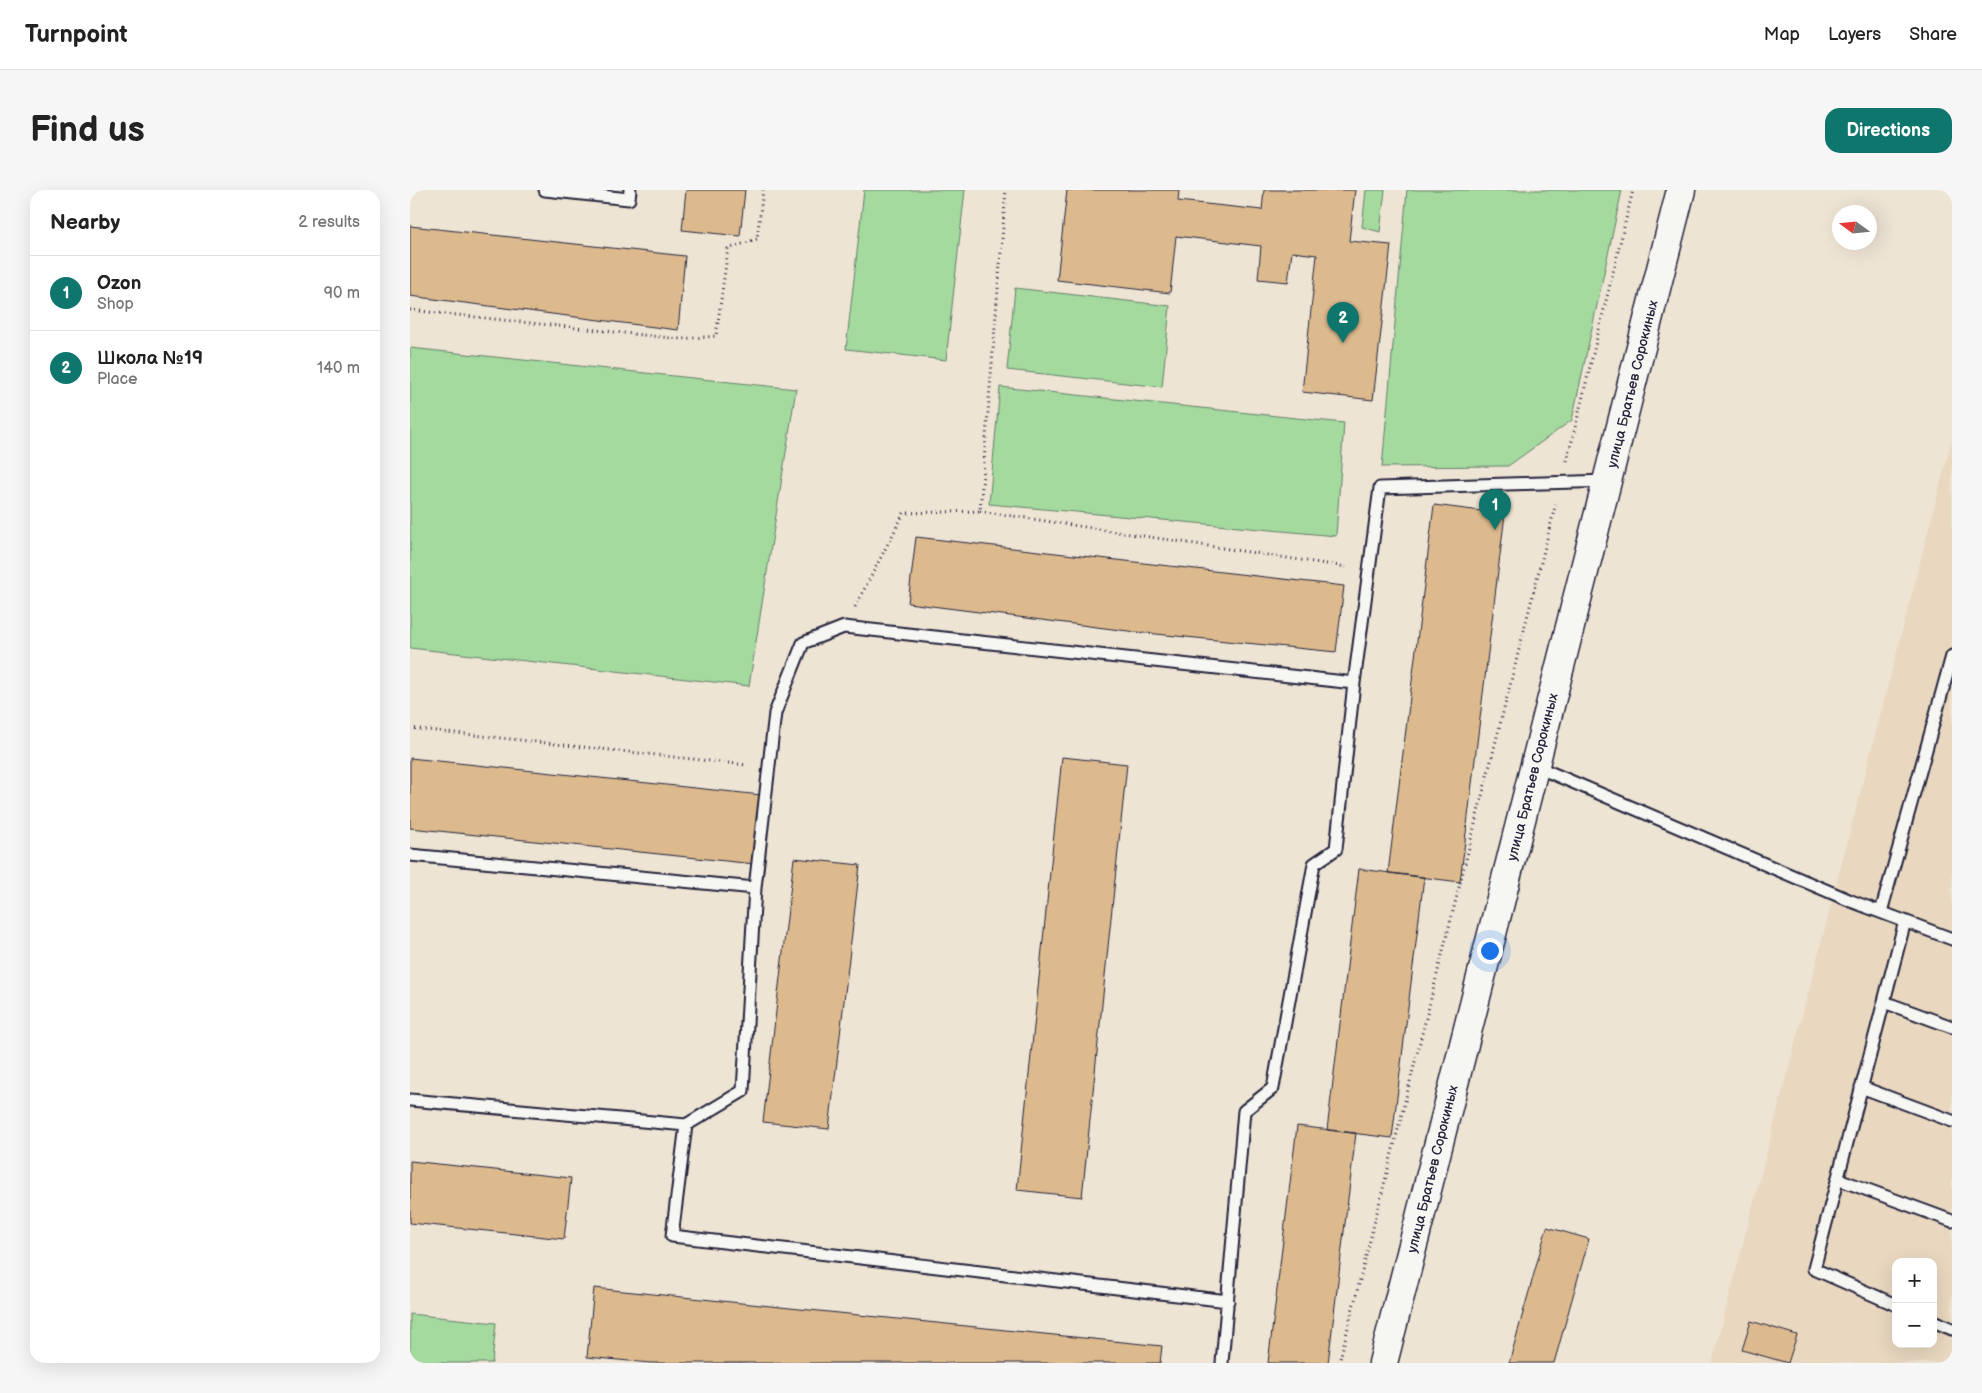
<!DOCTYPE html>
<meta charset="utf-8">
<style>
body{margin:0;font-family:"Balsamiq Sans",sans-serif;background:#f6f6f6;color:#222}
.controls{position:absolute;right:15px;bottom:15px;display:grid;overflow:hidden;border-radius:10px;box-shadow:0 5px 20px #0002}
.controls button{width:45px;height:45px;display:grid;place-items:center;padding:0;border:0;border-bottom:1px solid #e0e0e0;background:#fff;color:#222;font:25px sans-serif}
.compass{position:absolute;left:1422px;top:15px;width:45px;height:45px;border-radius:50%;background:#fff;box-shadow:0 5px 20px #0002;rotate:285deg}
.you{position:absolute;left:1079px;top:760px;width:18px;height:18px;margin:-12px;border:4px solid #fff;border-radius:50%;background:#1a73e8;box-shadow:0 0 0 8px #1a73e833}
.badge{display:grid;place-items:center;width:32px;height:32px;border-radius:50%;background:#0f766e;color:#fff;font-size:16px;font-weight:700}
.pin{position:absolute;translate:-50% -41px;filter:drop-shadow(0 1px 2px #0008)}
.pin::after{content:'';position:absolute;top:26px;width:18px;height:15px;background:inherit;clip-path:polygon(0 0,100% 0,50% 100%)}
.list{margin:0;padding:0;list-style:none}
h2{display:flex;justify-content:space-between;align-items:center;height:65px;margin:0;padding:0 20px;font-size:21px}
h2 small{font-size:16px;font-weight:400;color:#767676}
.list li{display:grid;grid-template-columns:32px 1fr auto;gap:15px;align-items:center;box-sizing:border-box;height:75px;padding:0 20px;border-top:1px solid #e0e0e0}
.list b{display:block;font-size:19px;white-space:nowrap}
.list p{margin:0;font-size:16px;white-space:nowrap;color:#767676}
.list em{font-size:16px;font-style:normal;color:#767676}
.map{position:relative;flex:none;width:1542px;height:1173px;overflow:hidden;border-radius:15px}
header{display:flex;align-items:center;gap:30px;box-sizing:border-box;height:70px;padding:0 25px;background:#fff;border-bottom:1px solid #e0e0e0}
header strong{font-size:24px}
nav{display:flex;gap:28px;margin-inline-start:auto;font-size:18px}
.intro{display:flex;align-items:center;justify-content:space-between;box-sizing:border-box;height:120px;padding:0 30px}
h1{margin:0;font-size:35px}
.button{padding:12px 22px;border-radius:15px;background:#0f766e;color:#fff;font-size:18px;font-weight:700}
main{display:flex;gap:30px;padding:0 30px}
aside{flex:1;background:#fff;border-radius:15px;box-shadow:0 5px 20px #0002}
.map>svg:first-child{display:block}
.built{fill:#e9d7bf;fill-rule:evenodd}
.green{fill:#a4da9d;stroke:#637e6c}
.building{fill:#dcba8e;stroke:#22223b}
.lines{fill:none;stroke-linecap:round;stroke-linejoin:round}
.lane-casing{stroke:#22223b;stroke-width:15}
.secondary-casing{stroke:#22223b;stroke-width:31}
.path{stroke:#22223b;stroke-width:3;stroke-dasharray:1 4;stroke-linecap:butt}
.lane{stroke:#f6f6f2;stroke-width:11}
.secondary{stroke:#f6f6f2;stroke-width:28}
.labels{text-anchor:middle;stroke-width:4;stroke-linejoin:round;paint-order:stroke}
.street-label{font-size:14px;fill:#22223b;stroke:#f6f6f2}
</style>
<header>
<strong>Turnpoint</strong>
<nav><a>Map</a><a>Layers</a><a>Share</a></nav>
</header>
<div class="intro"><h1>Find us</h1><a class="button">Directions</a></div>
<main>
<aside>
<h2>Nearby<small>2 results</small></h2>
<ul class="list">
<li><span class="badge">1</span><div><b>Ozon</b><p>Shop</p></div><em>90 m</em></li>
<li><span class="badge">2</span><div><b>Школа №19</b><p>Place</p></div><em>140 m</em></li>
</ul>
</aside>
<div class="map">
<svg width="1542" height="1173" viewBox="0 0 1542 1173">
<rect width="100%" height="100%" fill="#eee4d4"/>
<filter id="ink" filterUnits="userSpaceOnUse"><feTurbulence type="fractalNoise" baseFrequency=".02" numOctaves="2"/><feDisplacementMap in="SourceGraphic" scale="10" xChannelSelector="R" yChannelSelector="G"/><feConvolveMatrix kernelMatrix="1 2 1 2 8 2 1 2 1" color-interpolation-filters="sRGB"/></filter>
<g filter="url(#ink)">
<path class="built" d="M1542,249v924h-240zM1486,1072h37v82h-37z"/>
<path class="green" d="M454,0h101l-19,170 -100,-11z
M956,0h19l-5,42 -18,-5z
M997,0h215l-50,230 -64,46 -126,1z
M605,98l155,18 -8,81 -155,-17z
M0,158l386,41 -47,297 -339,-38z
M590,197l344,36 -8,113 -347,-32z
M0,1124l86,9 -4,40h-82z"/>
<path class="building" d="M276,0h59l-5,46 -58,-6z
M657,0h112l-1,11 84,9 2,-20h91l-6,51 42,4 -18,155 -71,-8 15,-137 -25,-3 -4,30 -30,-3 3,-33 -85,-10 -6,57 -113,-13z
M0,36l275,30 -7,74 -268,-34z
M1024,315l71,9 -45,368 -72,-9z
M506,347l428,49 -8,66 -200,-20 -228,-29z
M652,567l65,7 -45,433 -65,-7z
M0,568l361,38 -7,69 -354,-37z
M384,668l66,7 -31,264 -66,-7z
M949,679l65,8 -32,261 -65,-8z
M887,936l59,7 -28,230h-60z
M0,971l161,17 -7,61 -154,-16z
M1137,1037l42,12 -35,124h-45z
M184,1098l568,58 -2,17h-510l-63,-6z
M1341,1131l46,14 -9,28 -46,-13z"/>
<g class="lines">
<defs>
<path id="lane" d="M135,0l84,9 1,-9
M1125,576l316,135 101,38
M0,665l345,33 -12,203 -57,34
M345,698l20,-175 28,-70 41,-16 510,56 26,-195 228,-7
M1471,722l71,-256
M1474,812l68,25
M1451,897l91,34
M0,910l276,25 -14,111 556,65
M1428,989l114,42
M1486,1115l-82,-36 91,-348
M1523,1131l19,8
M812,1173l22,-252 29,-23 41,-224 22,-15 18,-166"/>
<path id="secondary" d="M973,1173l298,-1173"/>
</defs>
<use href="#lane" class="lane-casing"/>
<use href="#secondary" class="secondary-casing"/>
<path class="path" d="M0,120l270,29 36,-3 12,-87 29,-10 6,-49
M1157,271l66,-271
M570,321l366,56
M445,417l49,-94 76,-2 26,-321
M0,538l337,37
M929,1173l217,-860"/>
<use href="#lane" class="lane"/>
<use href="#secondary" class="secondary"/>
</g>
</g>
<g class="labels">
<g class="street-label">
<text transform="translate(1222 194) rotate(-76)" y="5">улица Братьев Сорокиных</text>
<text transform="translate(1122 587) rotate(-76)" y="5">улица Братьев Сорокиных</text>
<text transform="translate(1022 979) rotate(-76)" y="5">улица Братьев Сорокиных</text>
</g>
</g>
</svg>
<div class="controls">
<button>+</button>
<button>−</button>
</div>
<svg class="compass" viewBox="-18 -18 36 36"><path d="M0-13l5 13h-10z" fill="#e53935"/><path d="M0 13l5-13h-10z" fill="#767676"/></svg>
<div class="you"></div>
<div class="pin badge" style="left:1085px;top:340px">1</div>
<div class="pin badge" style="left:933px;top:153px">2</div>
</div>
</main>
